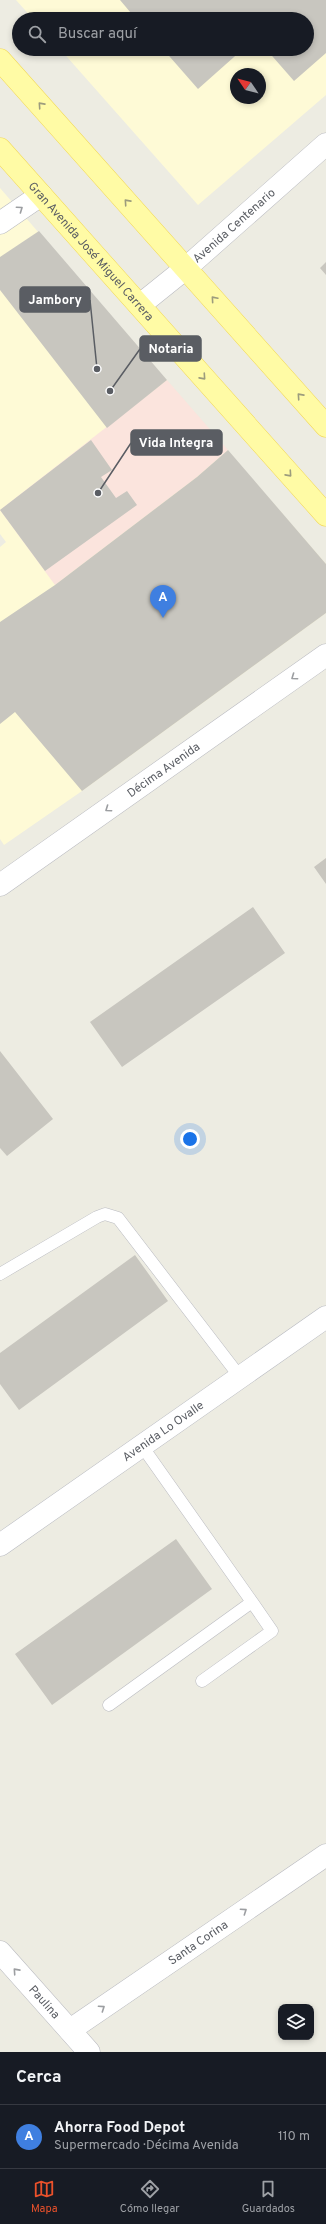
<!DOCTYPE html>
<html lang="es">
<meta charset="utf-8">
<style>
body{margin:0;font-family:Overpass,sans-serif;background:#20242c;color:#f1f3f6}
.controls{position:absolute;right:12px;bottom:12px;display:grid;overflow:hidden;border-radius:8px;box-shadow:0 2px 6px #0003}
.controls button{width:36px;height:36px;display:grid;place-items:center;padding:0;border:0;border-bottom:1px solid #363941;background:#171b24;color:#f1f3f6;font:20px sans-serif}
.compass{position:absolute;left:230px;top:68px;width:36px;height:36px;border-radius:50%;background:#171b24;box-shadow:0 2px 6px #0003;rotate:305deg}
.you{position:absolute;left:190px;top:1139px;width:14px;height:14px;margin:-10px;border:3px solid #fff;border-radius:50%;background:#1a73e8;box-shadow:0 0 0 6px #1a73e833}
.badge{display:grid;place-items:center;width:26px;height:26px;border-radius:50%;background:#eb512b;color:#fff;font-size:13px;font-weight:700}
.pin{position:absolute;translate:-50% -33px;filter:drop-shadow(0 1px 2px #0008)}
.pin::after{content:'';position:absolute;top:21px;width:14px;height:12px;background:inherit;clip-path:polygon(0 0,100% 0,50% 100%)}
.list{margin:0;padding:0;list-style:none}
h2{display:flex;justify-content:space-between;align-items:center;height:52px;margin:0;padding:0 16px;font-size:17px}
h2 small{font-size:13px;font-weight:400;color:#9ea1a6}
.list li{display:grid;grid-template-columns:26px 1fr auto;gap:12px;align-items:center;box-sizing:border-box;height:64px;padding:0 16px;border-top:1px solid #363941}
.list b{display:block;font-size:15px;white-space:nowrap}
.list p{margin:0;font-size:13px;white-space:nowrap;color:#9ea1a6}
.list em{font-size:13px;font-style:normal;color:#9ea1a6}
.icon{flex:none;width:22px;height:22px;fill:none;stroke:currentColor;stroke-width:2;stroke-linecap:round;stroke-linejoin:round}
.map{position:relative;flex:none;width:326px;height:2052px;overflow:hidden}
.search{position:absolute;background:#171b24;box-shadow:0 2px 6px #0003;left:12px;right:12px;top:12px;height:44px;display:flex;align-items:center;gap:10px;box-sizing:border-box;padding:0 14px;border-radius:22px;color:#9ea1a6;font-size:15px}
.sheet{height:116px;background:#171b24}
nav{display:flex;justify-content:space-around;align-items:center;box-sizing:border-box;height:56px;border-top:1px solid #363941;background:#171b24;font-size:11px;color:#9ea1a6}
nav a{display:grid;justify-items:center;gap:2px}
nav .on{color:#eb512b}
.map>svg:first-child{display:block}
.commercial{fill:#fefad6;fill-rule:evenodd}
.medical{fill:#fbe4dd}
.building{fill:#c8c6bf}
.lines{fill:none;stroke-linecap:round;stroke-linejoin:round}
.service-casing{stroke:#babbc1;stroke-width:13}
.minor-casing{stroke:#babbc1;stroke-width:23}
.secondary-casing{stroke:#b8bac1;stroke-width:23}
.primary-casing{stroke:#f3d956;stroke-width:23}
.service{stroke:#fff;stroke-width:12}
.minor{stroke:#fff;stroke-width:22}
.secondary{stroke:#fff;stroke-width:22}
.primary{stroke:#fffba5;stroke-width:22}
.oneway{stroke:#9c9c7d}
.oneway2{stroke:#9c9ea1}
.labels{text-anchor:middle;stroke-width:3;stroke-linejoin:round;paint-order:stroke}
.street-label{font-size:12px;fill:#5a5d63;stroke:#fff}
.leader{fill:none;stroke:#5a5d63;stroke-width:1.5}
.callout-dot{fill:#5a5d63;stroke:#fff;stroke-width:1.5}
.callout{fill:#5a5d63;stroke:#5a5d63;stroke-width:1.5}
.callout-label{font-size:13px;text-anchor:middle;font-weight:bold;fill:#fff}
</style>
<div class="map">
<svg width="326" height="2052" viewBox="0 0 326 2052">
<rect width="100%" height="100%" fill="#edece2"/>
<path class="commercial" d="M16,0h310v95l-128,110 -138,-156h247v-30h-274zM236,74h24v24h-24z
M0,188l326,376v49l-244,178 -78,54 -4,-6v-292l6,-5 -6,-8z"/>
<path class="medical" d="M167,380l61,70 -31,27 -142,108 -55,-75z"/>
<path class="building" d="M120,0h206v53l-32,28 -28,-32h41v-30h-171z
M163,49h80l-45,40z
M39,231l128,149 -60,48 -107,-138v-33z
M326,262v13l-6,-7z
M91,440l21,30 -11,7 15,21 11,-7 10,14 -92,66 -45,-61z
M228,450l98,114v49l-244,178 -67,-79 -15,12v-102l55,-37 142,-108z
M326,858v26l-12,-17z
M253,907l32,46 -163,114 -32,-45z
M0,1051l53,68 -46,37 -7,-8z
M135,1255l33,46 -149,109 -19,-26v-31z
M176,1539l36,50 -160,116 -37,-51z"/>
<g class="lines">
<defs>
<path id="service" d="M0,1274l97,-57 8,-3 13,4 122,159
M202,1681l70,-50 -20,-29
M109,1705l143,-103 -110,-156"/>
<g id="minor">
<path d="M0,223l41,-28"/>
<path id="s1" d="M140,305l46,-37 140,-124"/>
<path id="s2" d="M0,885l326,-230"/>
<path id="s3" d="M0,1952l89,100"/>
<path id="s4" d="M70,2030l256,-175"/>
</g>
<g id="secondary">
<path id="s5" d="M0,1545l326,-228"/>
</g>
<g id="primary">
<path d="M0,60l326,366"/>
<path id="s6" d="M0,149l326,366"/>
</g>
</defs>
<use href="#service" class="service-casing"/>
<use href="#minor" class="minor-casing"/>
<use href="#secondary" class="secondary-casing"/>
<use href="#primary" class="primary-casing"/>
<use href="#service" class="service"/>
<use href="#minor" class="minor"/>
<use href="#secondary" class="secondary"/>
<use href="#primary" class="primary"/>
</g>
<defs><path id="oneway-chevron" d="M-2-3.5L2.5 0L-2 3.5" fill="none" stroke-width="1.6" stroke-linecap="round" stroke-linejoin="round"/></defs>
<g class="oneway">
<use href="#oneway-chevron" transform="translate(41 105) rotate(-132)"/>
<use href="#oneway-chevron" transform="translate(127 202) rotate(-132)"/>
<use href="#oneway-chevron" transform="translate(214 299) rotate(-131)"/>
<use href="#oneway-chevron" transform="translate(203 377) rotate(48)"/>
<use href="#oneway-chevron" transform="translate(300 396) rotate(-132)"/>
<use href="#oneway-chevron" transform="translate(289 474) rotate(48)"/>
</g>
<g class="oneway2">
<use href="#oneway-chevron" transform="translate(20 209) rotate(-35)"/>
<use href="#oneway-chevron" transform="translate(294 677) rotate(145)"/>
<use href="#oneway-chevron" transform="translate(108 809) rotate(145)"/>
<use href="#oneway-chevron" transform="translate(244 1911) rotate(-34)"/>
<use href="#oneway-chevron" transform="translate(16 1971) rotate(-132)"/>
<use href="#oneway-chevron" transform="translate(102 2008) rotate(-34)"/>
</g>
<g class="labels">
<g class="street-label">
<text dy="4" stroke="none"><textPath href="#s1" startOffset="123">Avenida Centenario</textPath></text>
<text dy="4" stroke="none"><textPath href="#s6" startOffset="137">Gran Avenida José Miguel Carrera</textPath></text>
<text dy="4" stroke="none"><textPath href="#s2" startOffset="200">Décima Avenida</textPath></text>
<text dy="4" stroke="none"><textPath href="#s5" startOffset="199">Avenida Lo Ovalle</textPath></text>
<text dy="4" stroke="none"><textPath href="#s4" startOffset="155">Santa Corina</textPath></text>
<text dy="4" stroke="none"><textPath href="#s3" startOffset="67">Paulina</textPath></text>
</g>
</g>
<path class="leader" d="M97 369L90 300M110 391L140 349M98 493L131 443"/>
<g class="callout-dot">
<circle cx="97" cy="369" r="4"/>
<circle cx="110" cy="391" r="4"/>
<circle cx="98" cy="493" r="4"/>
</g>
<g class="callout">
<rect x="20" y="287" width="70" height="25" rx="4"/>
<rect x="140" y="336" width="61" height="25" rx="4"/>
<rect x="131" y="430" width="91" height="25" rx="4"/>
</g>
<g class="callout-label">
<text x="55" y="304">Jambory</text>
<text x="171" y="353">Notaria</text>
<text x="176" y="447">Vida Integra</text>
</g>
</svg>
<div class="controls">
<button><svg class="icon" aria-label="layers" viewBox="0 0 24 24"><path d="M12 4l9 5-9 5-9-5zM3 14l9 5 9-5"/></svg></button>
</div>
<svg class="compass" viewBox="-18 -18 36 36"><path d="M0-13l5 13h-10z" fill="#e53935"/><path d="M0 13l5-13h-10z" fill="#9ea1a6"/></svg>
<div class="you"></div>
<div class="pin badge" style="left:163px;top:618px;background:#3f7fe0">A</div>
<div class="search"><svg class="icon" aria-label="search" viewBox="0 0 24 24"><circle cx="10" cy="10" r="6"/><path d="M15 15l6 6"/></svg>Buscar aquí</div>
</div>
<section class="sheet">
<h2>Cerca<small></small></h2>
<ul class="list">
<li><span class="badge" style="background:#3f7fe0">A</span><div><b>Ahorra Food Depot</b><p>Supermercado · Décima Avenida</p></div><em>110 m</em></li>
</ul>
</section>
<nav>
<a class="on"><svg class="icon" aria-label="map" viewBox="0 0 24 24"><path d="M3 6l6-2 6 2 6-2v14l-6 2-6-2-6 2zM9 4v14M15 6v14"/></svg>Mapa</a>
<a><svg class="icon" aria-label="directions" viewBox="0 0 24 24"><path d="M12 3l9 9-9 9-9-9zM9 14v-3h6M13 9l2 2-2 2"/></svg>Cómo llegar</a>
<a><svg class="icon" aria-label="saved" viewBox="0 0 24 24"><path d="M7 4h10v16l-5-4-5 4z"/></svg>Guardados</a>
</nav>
